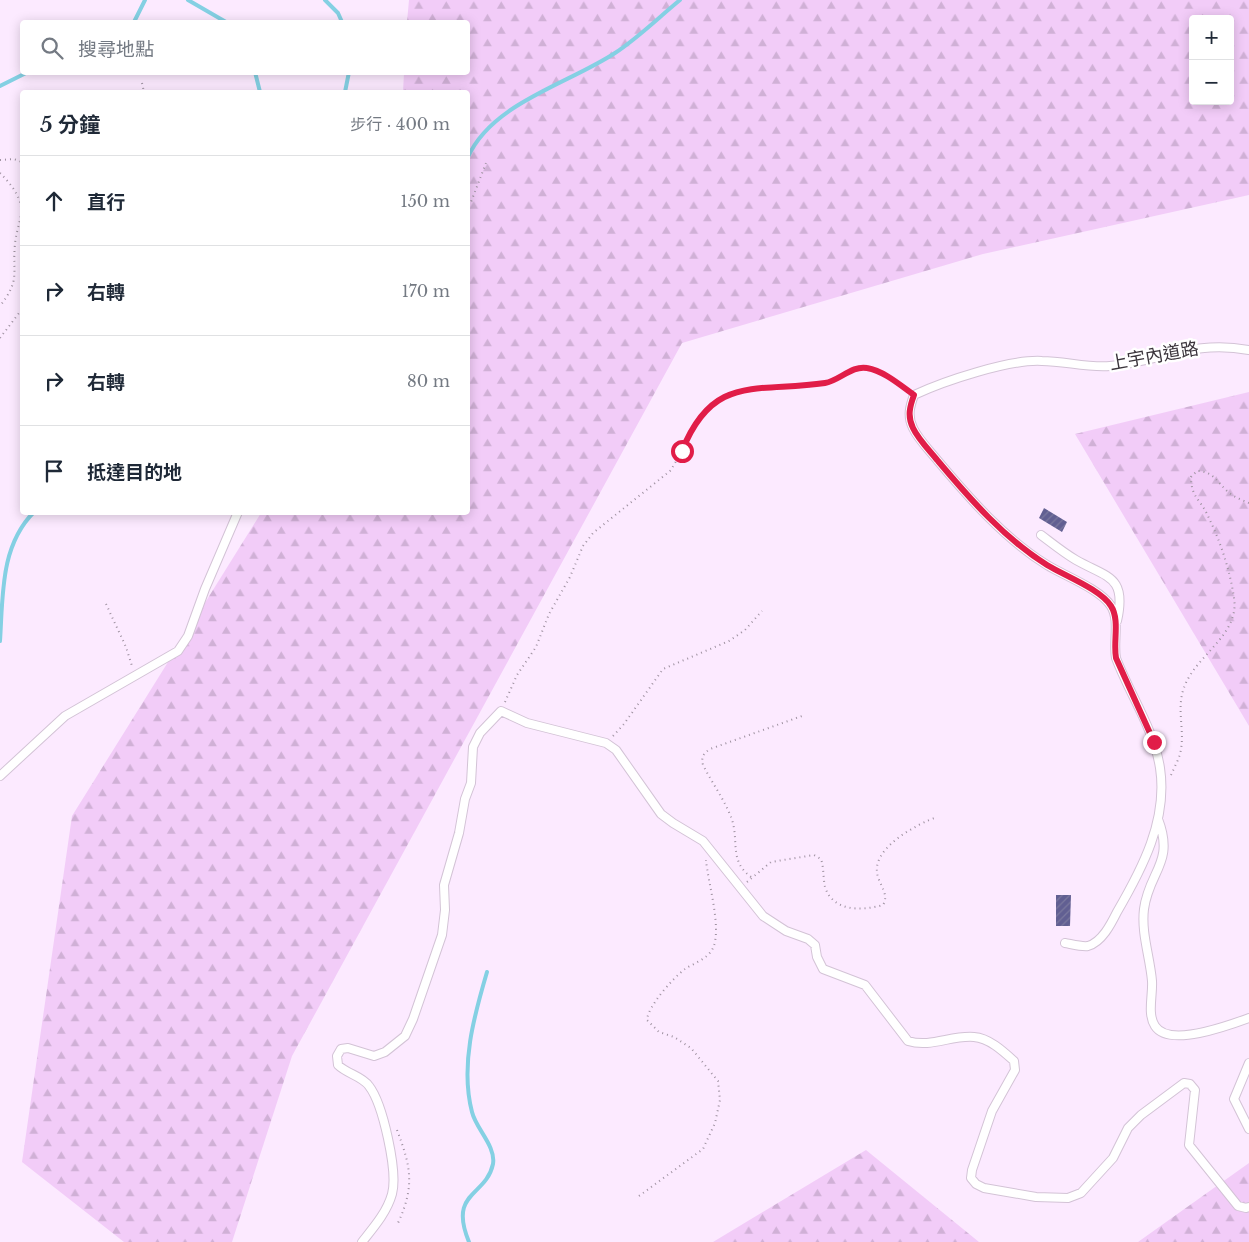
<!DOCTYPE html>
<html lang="zh-TW">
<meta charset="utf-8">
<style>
body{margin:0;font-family:"Libre Baskerville","Noto Sans TC",serif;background:#f2f2f3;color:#1f2937}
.controls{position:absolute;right:15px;top:15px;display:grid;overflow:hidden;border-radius:5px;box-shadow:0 2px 12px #0003}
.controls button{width:45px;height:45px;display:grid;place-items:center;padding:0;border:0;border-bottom:1px solid #e0e1e3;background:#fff;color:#1f2937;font:25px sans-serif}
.stop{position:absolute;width:15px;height:15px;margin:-11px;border:4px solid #e11d48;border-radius:50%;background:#fff}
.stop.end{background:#e11d48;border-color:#fff;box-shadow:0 1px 5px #0008}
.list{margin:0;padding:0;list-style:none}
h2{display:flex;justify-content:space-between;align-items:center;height:65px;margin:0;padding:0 20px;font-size:21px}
h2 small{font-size:16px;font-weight:400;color:#747a83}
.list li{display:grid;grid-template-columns:32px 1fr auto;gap:15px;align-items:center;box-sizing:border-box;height:90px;padding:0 20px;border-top:1px solid #e0e1e3}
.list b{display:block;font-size:19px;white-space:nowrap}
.list em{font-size:16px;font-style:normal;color:#747a83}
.icon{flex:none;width:28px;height:28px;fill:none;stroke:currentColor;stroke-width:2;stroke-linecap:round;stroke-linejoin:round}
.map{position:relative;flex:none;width:1249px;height:1242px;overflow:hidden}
.search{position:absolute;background:#fff;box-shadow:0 2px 12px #0003;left:20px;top:20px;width:450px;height:55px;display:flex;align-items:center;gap:12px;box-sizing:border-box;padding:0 18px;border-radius:5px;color:#747a83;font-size:19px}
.panel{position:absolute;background:#fff;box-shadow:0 2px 12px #0003;left:20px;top:90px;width:450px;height:425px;border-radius:5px}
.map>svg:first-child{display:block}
.forest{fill:url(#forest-firs);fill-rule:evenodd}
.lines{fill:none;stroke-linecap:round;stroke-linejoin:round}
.stream{stroke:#84d0e3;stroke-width:4}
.building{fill:url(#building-hatch)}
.service-casing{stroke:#d3c3d6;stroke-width:10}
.path{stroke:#9f92a1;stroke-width:2;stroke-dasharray:1 4;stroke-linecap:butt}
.service{stroke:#fff;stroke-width:8}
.route{stroke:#e11d48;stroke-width:6}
.labels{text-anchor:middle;stroke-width:5;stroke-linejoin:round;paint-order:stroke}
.street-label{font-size:18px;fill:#3b353c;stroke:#fff}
</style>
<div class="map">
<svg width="1249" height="1242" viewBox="0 0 1249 1242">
<defs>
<pattern id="forest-firs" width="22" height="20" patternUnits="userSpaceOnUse" patternTransform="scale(1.25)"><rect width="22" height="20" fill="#f2ccf8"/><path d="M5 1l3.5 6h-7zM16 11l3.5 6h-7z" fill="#d0b0d6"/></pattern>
<pattern id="building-hatch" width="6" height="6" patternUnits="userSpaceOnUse" patternTransform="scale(1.25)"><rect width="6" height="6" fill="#615f92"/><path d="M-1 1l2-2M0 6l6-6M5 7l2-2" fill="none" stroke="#7a789e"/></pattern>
</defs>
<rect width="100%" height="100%" fill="#fceaff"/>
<path class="forest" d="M409,0h840v195l-266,59 -301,89 -390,713 -60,186h-108l-102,-80 50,-346 189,-303 207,-1v-420h-65l1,-19 64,-1v-50h-61zM1193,19h37v82h-37z
M1249,392v334l-174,-292z
M866,1150l113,92h-266z
M1249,1163v79h-111z"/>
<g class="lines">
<path class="stream" d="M188,0l38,22
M325,0l13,13 4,9
M134,22l11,-22
M255,72l5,20
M0,86l28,-14
M345,92l4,-20
M468,157c24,-54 100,-73 147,-104 23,-15 43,-35 65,-53
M0,641c3,-45 0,-95 34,-129
M469,1242c-21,-51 17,-45 24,-78 3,-18 -17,-35 -21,-52 -12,-46 2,-96 15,-140"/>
</g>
<path class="building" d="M1044,508l23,14 -5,10 -23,-14z
M1056,895h15l-1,31h-14z"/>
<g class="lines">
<defs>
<path id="service" d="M1041,535c12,9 23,18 35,25 32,18 51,16 41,61
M0,776l65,-60 113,-65 10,-15 17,-47 33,-77
M1158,819c17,44 -9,52 -14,90 -3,24 6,48 8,72 1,14 -5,33 3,45 14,22 75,-1 94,-8
M1065,943c6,1 17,4 23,3 14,-4 23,-22 29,-34 25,-43 51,-92 43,-144 -6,-39 -30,-73 -44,-110 -3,-16 4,-38 -5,-52 -11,-17 -46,-30 -64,-41 -42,-26 -77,-66 -109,-104 -8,-10 -20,-22 -25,-33 -6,-12 -3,-22 1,-33 30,-14 96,-36 128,-34 22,0 46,7 68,5 53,-5 82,-26 139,-16
M1249,1063l-15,36 15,30
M362,1242c12,-15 25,-30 30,-48 6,-22 -9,-90 -23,-108 -7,-10 -22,-12 -31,-21l-1,-9 4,-7 7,-1 26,8 11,-4 20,-16 8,-17 29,-84 3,-25 -1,-25 15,-52 6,-34 6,-16 2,-36 7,-14 21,-22 26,12 79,20 10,7 45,64 12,9 30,18 60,75 23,15 22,8 7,6 2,12 6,12 42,16 43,56c23,7 43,-6 66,-4 15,1 29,14 40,24l1,9 -23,41 -20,59 -1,8 5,6 8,4 52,9 32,1 13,-5 32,-35 15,-30 13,-13 43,-32 6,1 5,6 -6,55 49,61 8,2 3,-1"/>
</defs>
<use href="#service" class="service-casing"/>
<path class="path" d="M142,83l2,9
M0,160l14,-1 8,3
M0,173c8,8 16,17 20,29 4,14 -4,27 -5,42 -3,30 6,35 -15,62
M468,205l3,-3 15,-39
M0,338l22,-29
M106,604l20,43 6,19
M505,702l12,-27 19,-28 13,-33 21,-37 13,-31 10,-13 77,-62c15,-21 19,-51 42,-67 36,-26 77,-10 115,-21 14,-4 25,-17 40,-15 13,2 29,14 40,22
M613,736l11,-12 39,-55 66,-28 16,-11 17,-19
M1171,775c3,-7 7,-14 9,-21 6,-23 -5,-46 5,-69 12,-30 55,-51 49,-87 -4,-28 -14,-58 -27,-84 -7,-15 -16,-17 -16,-37l6,-6c16,0 20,11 31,21 6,5 14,8 21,11
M751,877c-23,-17 -11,-37 -20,-60 -7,-18 -19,-34 -28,-52 -2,-8 0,-11 7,-16l92,-33
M747,882l24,-20 43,-7 7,4c3,9 2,19 4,28 8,25 37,24 58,18 7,-11 -5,-21 -6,-33 -3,-25 40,-48 60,-55
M397,1130c14,37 18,56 1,93
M639,1196l64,-47 12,-26 5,-23 -2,-19 -27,-33 -17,-11 -15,-5 -12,-12c1,-14 26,-42 38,-51 9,-6 23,-10 28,-21 9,-20 -5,-65 -7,-88"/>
<use href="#service" class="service"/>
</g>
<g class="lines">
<path class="route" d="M682,451c31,-78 75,-58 143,-68 14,-2 27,-18 42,-15 17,3 33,17 47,27 -4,11 -7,21 -1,33 5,11 17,23 25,33 32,38 67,78 109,104 18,11 53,24 64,41 9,14 2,36 5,52l38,84"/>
</g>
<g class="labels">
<g class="street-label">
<text transform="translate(1154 356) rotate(-10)" y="6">上宇內道路</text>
</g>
</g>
</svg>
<div class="controls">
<button>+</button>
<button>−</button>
</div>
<div class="stop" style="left:682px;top:451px"></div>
<div class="stop end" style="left:1154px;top:742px"></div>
<div class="search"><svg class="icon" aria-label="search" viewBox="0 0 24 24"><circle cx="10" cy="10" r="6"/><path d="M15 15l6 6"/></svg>搜尋地點</div>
<section class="panel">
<h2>5 分鐘<small>步行 · 400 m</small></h2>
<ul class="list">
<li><svg class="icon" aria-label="ahead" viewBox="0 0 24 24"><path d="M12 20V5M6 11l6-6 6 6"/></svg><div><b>直行</b></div><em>150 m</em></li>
<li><svg class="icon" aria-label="right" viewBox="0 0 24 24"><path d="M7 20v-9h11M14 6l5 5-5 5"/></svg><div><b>右轉</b></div><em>170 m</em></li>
<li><svg class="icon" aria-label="right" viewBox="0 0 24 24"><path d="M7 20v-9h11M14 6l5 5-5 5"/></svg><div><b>右轉</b></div><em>80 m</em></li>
<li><svg class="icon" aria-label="arrive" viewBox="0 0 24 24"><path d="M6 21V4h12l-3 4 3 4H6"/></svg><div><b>抵達目的地</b></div></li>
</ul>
</section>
</div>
